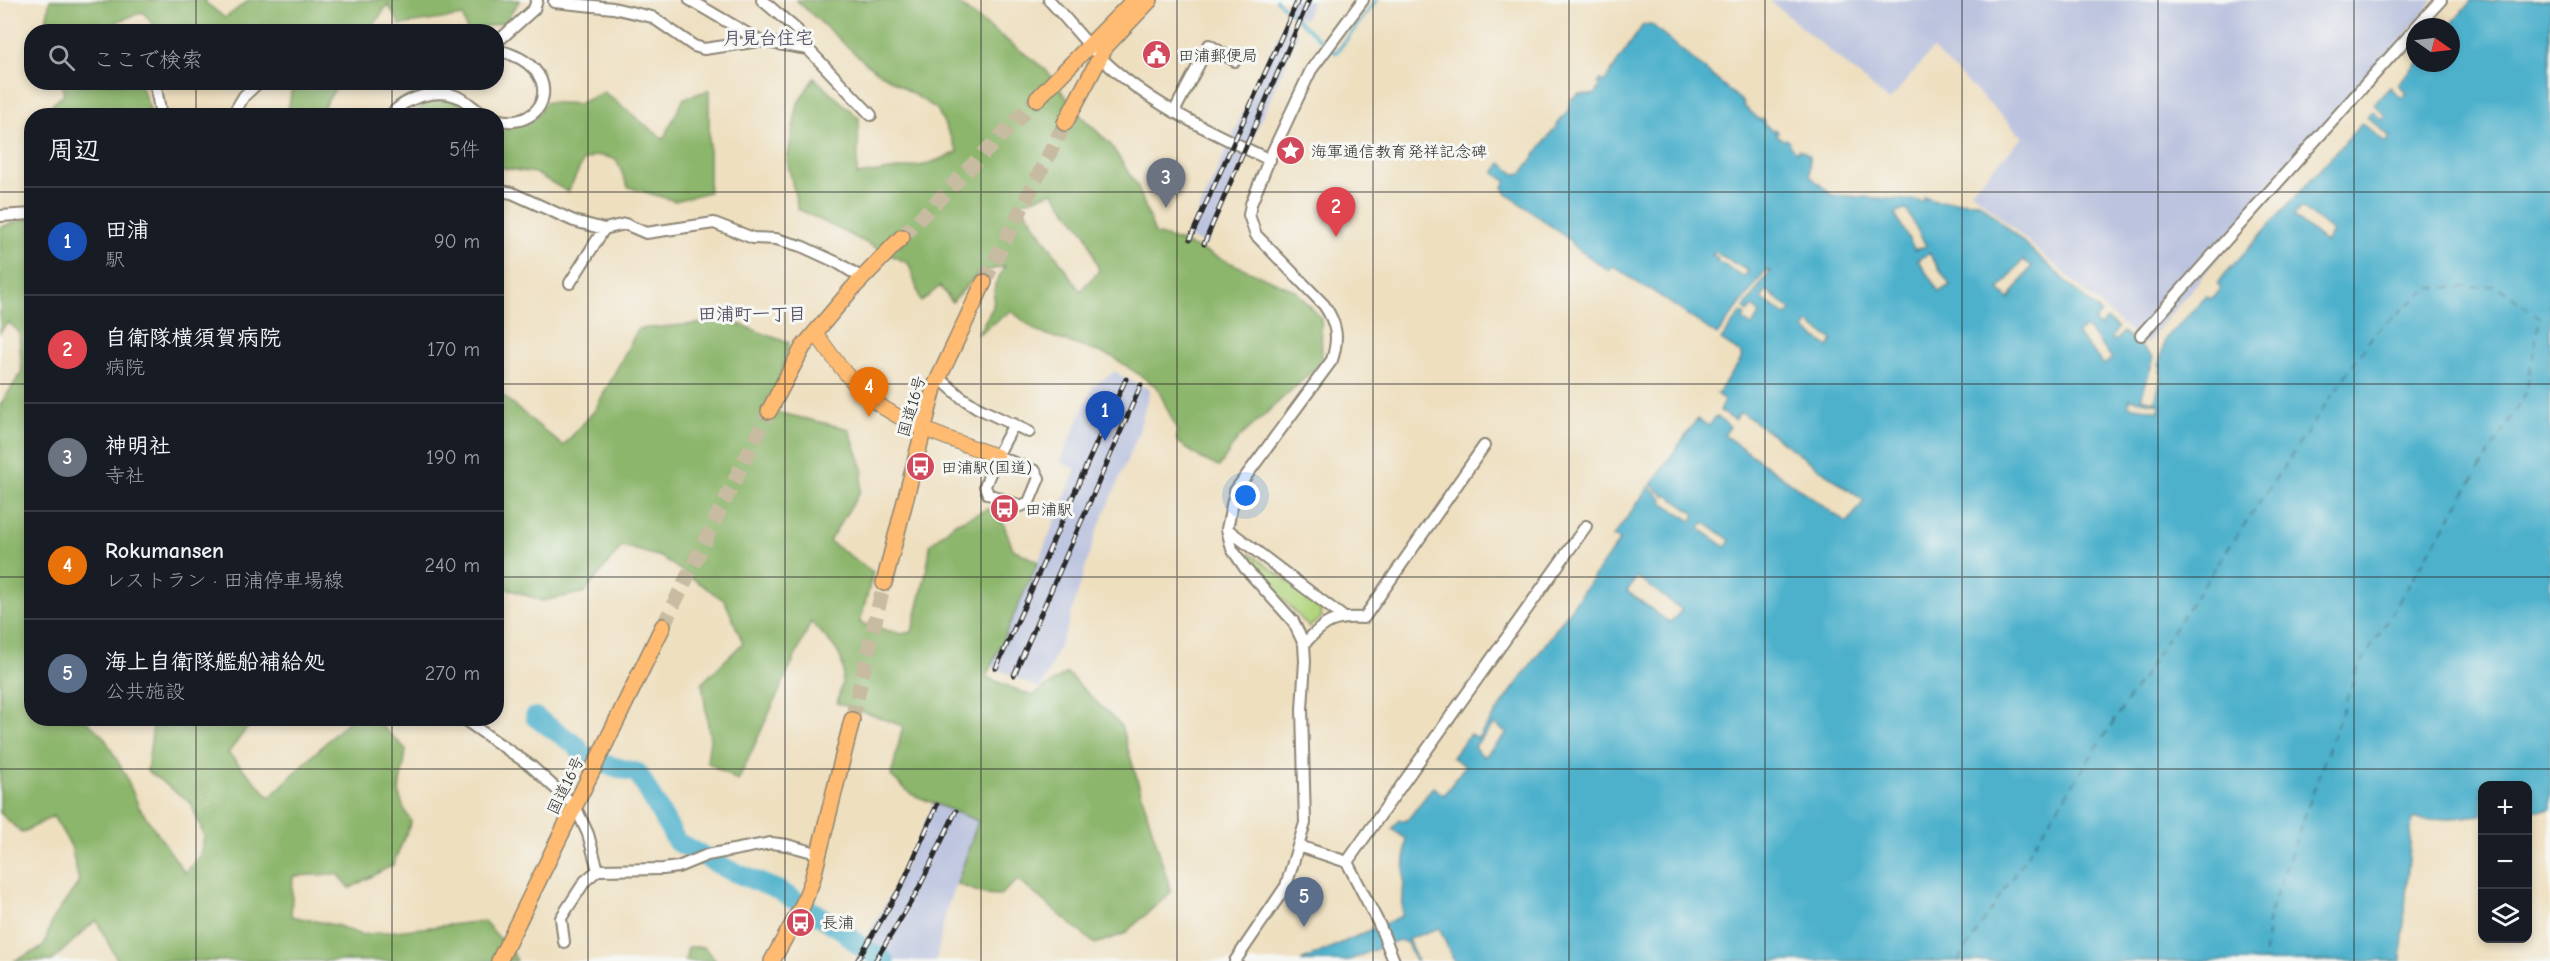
<!DOCTYPE html>
<html lang="ja">
<meta charset="utf-8">
<style>
body{margin:0;font-family:"Comic Neue","Klee One",sans-serif;background:#20242c;color:#f1f3f6}
.controls{position:absolute;right:18px;bottom:18px;display:grid;overflow:hidden;border-radius:12px;box-shadow:0 3px 9px #0003}
.controls button{width:54px;height:54px;display:grid;place-items:center;padding:0;border:0;border-bottom:2px solid #363941;background:#171b24;color:#f1f3f6;font:30px sans-serif}
.compass{position:absolute;left:2406px;top:18px;width:54px;height:54px;border-radius:50%;background:#171b24;box-shadow:0 3px 9px #0003;rotate:104deg}
.you{position:absolute;left:1246px;top:496px;width:21px;height:21px;margin:-15px;border:4px solid #fff;border-radius:50%;background:#1a73e8;box-shadow:0 0 0 9px #1a73e833}
.badge{display:grid;place-items:center;width:39px;height:39px;border-radius:50%;background:#d1495b;color:#fff;font-size:20px;font-weight:700}
.pin{position:absolute;translate:-50% -50px;filter:drop-shadow(0 2px 3px #0008)}
.pin::after{content:'';position:absolute;top:32px;width:21px;height:18px;background:inherit;clip-path:polygon(0 0,100% 0,50% 100%)}
.list{margin:0;padding:0;list-style:none}
h2{display:flex;justify-content:space-between;align-items:center;height:78px;margin:0;padding:0 24px;font-size:26px}
h2 small{font-size:20px;font-weight:400;color:#9ea1a6}
.list li{display:grid;grid-template-columns:39px 1fr auto;gap:18px;align-items:center;box-sizing:border-box;height:108px;padding:0 24px;border-top:2px solid #363941}
.list b{display:block;font-size:22px;white-space:nowrap}
.list p{margin:0;font-size:20px;white-space:nowrap;color:#9ea1a6}
.list em{font-size:20px;font-style:normal;color:#9ea1a6}
.icon{flex:none;width:33px;height:33px;fill:none;stroke:currentColor;stroke-width:2;stroke-linecap:round;stroke-linejoin:round}
.map{position:relative;flex:none;width:2550px;height:961px;overflow:hidden}
.search{position:absolute;background:#171b24;box-shadow:0 3px 9px #0003;left:24px;top:24px;width:480px;height:66px;display:flex;align-items:center;gap:15px;box-sizing:border-box;padding:0 21px;border-radius:24px;color:#9ea1a6;font-size:22px}
.panel{position:absolute;background:#171b24;box-shadow:0 3px 9px #0003;left:24px;top:108px;width:480px;height:618px;border-radius:24px}
.map>svg:first-child{display:block}
.industrial{fill:#bbc3de}
.green{fill:#b1d47d;stroke:#6e8054;stroke-width:1.5}
.forest{fill:#8cb66c;stroke:#5c704c;stroke-width:1.5;fill-rule:evenodd}
.water{fill:#4db1cc;stroke:#3c6e7c;stroke-width:1.5;fill-rule:evenodd}
.lines{fill:none;stroke-linecap:round;stroke-linejoin:round}
.stream{stroke:#4db1cc;stroke-width:3}
.river{stroke:#4db1cc;stroke-width:20}
.ferry{stroke:#375a63;stroke-width:1.5;stroke-dasharray:8 6;stroke-linecap:butt}
.highway-tunnel{stroke:#c7bba1;stroke-width:15;stroke-dasharray:15 8;stroke-linecap:butt}
.minor-casing{stroke:#8c8575;stroke-width:14}
.major-casing{stroke:#8c8575;stroke-width:16}
.highway-casing{stroke:#8c8575;stroke-width:18}
.minor{stroke:#fff;stroke-width:10}
.major{stroke:#ffbb71;stroke-width:14}
.highway{stroke:#ffbb71;stroke-width:15}
.rail-casing{stroke:#2b2b2b;stroke-width:5}
.rail{stroke:#f6f6f2;stroke-width:3;stroke-dasharray:9;stroke-linecap:butt}
.grid{fill:none;stroke:#2b2b2b;stroke-width:1.5;stroke-opacity:0.55}
.labels{text-anchor:middle;stroke-width:6;stroke-linejoin:round;paint-order:stroke}
.poi-label{font-size:16px;fill:#2b2b2b;stroke:#f6f6f2;text-anchor:start}
.street-label{font-size:16px;fill:#2b2b2b;stroke:#f6f6f2}
.neighbourhood-label{font-size:18px;font-weight:bold;fill:#585369;stroke:#f6f6f2}
</style>
<div class="map">
<svg width="2550" height="961" viewBox="0 0 2550 961">
<rect width="100%" height="100%" fill="#f6f6f2"/>
<filter id="ink" filterUnits="userSpaceOnUse"><feTurbulence type="fractalNoise" baseFrequency=".0167" numOctaves="2"/><feDisplacementMap in="SourceGraphic" scale="12" xChannelSelector="R" yChannelSelector="G"/><feConvolveMatrix kernelMatrix="1 2 1 2 8 2 1 2 1" color-interpolation-filters="sRGB"/></filter>
<filter id="wash" filterUnits="userSpaceOnUse"><feTurbulence type="fractalNoise" baseFrequency=".008" numOctaves="4" result="noise"/><feDisplacementMap in="SourceGraphic" scale="24" xChannelSelector="R" yChannelSelector="G"/><feGaussianBlur stdDeviation="1.35" result="paint"/><feColorMatrix in="noise" values="0 0 0 0 0 0 0 0 0 0 0 0 0 0 0 0 0 1.4 0 .05"/><feComposite in="paint" operator="in"/></filter>
<g filter="url(#wash)">
<rect width="100%" height="100%" fill="#eedfbf"/>
<path class="industrial" d="M1292,0h21l-8,19 -14,-4 -4,-5z
M1769,0h665l-289,345 -174,-154 52,-54 -90,-88 -44,52z
M1284,22l7,3 -2,4 9,5 -91,211 -20,-8z
M1115,371l11,8 24,10 -12,46 -43,101 -28,92 -26,61 -50,-23 47,-104 38,-93 -16,-7 33,-76z
M933,804l46,17 -32,87 -11,53h-43l-28,-20 33,-60z"/>
<path class="green" d="M1251,554l67,50 4,13 -13,10 -64,-69 1,-3z"/>
<path class="forest" d="M50,0h156l-1,2 20,16 24,-18h271l-15,22 -38,9 -4,-15 -63,9 -12,-21 -18,27h-212l-15,-19 -27,10 4,9h-72l-2,-9z
M796,0h157l92,69 34,45 32,31 27,42 17,47 25,7 116,50 25,27 1,44 -85,78 -18,27 -17,-8 -25,-18v-11l-20,-43 -44,-30 -75,-25 -27,-21 -34,24 16,-28 2,-23 10,-18 -26,7 -27,29 -12,-16 -19,16 -12,-38 -111,-55 -11,-49 11,-57 16,-25 45,40 -2,57 68,-10 33,-13 -21,-43 -68,-43zM1053,192l33,42 13,37 -19,20 -60,-88z
M62,82l78,1 12,32h-112l24,-21z
M293,83h46l-21,32h-40l10,-4z
M709,90v102l-34,9 -47,-14 -12,-28 -20,-4 -13,6 -15,31 -33,-19 -38,-6v-44c22,5 39,2 48,-21l33,2 26,-12 59,47 21,-41z
M440,98l14,1 23,16h-16l-8,-4 -15,-2 -17,6 -11,1 17,-14z
M31,218l1,500 52,1 20,18 21,37 14,33 46,66 15,-18 4,-19 -13,-33 -44,-32 7,-52h100l-26,34 42,44 80,-78h24l32,30c-3,37 -16,37 5,73l-18,43 -43,23 -12,-14 -45,2 -2,40 48,10 22,9 123,-14 29,32 4,8h-399l-22,-41 -44,41h-38l29,-14 10,-28 26,-37 -8,-36 -18,-30 -31,17 -22,-20v-408l22,-33 -3,-40 -11,-10 -8,10v-105z
M730,321l59,22 -17,68 77,18 14,40 -3,23 -31,49 44,31 -13,51 41,11 11,-2c6,-29 16,-57 18,-87l25,-22 36,-15 8,4 14,37 25,13 -52,115 46,19 35,-23 54,53 50,166 -47,42 -29,10 -77,-64 -18,15 -16,-1 -27,-10 21,-63 -67,-27 -20,-18 12,-50 -66,-23c13,-46 5,-48 -26,-81l-73,159 -31,-19 3,-23 -8,-56 41,-40 -18,-42 -64,-44 -39,-11 -37,46 -43,9 -39,-14 -6,8v-204l66,55 32,-36 43,-81z
M688,947h16l12,14h-31z"/>
<path class="water" d="M2472,0l23,2 2,-2h53v809l-22,2v-25h-46v29l-51,5 -19,-1 -11,142h-947l-15,-33 -31,11 9,22h-2l-8,-18 -8,-3 -52,21h-46l101,-45 4,-77 -14,-10 7,-9 6,1 4,-3 24,-31 11,8 21,-29 -13,-9 18,-23 8,4 142,-198 -7,-3 36,-50 14,12 -1,3 29,19 4,-7 -28,-19 -2,1 -14,-11 46,-66 12,7 7,-10 14,11 -6,8 123,88 17,-22 -123,-89 -7,8 -14,-9 4,-11 -7,-6 24,-34v-7l-20,-13 20,-28 4,3 -2,5 9,6 8,-13 -8,-6 -4,5 -4,-4 26,-37 -4,-1 -49,65 -69,-47 -1,1 -34,-23 -4,5 -38,-27v-3l-64,-47 -4,-7 3,-6 -12,-8 7,-10 14,11 7,-1 47,-64 2,-10 8,-5 15,1 6,-9 -2,-3 2,-3 4,2 39,-57 8,-1 93,79 -1,2 18,16 1,-2 3,2 -1,3 9,7 2,-2 3,3 -2,2 8,7 2,-2 4,3 -1,3 8,7 3,-3 9,6 1,21 22,19 92,6v-4l12,4 43,1 122,111 -7,9 6,5 7,-8 11,9 -7,10 5,3 7,-9 31,26 -13,40 14,4 7,-28 -2,-2 1,-6 -2,-1 6,-26 42,-43 4,3 10,-11 -4,-5 145,-160 24,20 4,-6 -23,-20 5,-6 10,9 4,-4 -12,-12 16,-17 12,11 5,-5 -9,-9 19,-21h34v-36h-2zM2301,207l32,25 -7,11 -33,-27zM1906,209l20,37 -11,4 -20,-36zM1715,252l33,19 -4,6 -27,-16 1,-3 -6,-3zM1929,253l21,32 -11,7 -21,-32zM2023,260l9,6 -23,33 -10,-9zM1767,291l24,19 -4,6 -26,-18zM1808,323l25,17 -4,7 -25,-18zM2086,327l26,31 -8,7 -27,-31zM2129,399l31,5 -1,7 -31,-5zM1704,522l26,18 -4,7 -26,-18zM1637,577l45,33 -12,13 -43,-32zM1494,724l13,9 -23,24 -10,-10z"/>
<g class="lines">
<path class="stream" d="M1276,0l50,45
M1331,49l5,4 41,-53"/>
<path class="river" d="M535,717l42,29 5,8 4,2
M607,765l31,8 39,69 52,28 51,21 62,39 18,16 25,15"/>
<path class="ferry" d="M1958,961l221,-340 197,-290 53,-43 68,-2 43,32 -14,75 -169,277 -88,245 -5,46"/>
</g>
</g>
<g filter="url(#ink)">
<g class="lines">
<path class="highway-tunnel" d="M902,237l135,-138
M984,282l81,-159
M663,626l106,-215
M852,720l32,-137"/>
<defs>
<path id="minor" d="M690,0l70,41
M762,0l35,30 11,19 63,66
M1049,0c17,18 32,37 49,55 48,48 111,76 172,105
M554,2l59,6 39,9 42,29 10,3 56,-8 48,8
M2416,27l25,-27
M496,43l38,-34 3,-9
M496,50c73,15 52,84 0,69
M155,82l6,34
M1174,112l35,-67 26,16
M232,116l12,-20 15,-14
M390,116c15,-19 50,-30 72,-17 8,5 15,12 24,17
M496,190l16,3 62,28 30,8 21,-5 21,9 68,-10 39,15 23,1 25,7 37,17 24,15
M0,216l32,-2
M570,283l34,-54
M2141,335l274,-306
M938,377l23,20 17,11 51,24
M997,456l38,15 4,7 -10,24 -8,4 -33,-12 -3,-8z
M997,456l17,-32
M1227,529l115,87
M1304,644c20,-22 29,-28 60,-26l120,-172
M462,718l69,48 44,40 13,28 10,36
M1299,846l48,16 32,62 15,37
M1347,862l239,-336
M564,942l-3,-24 24,-37 13,-11 65,-1 15,-2 29,-12 64,-12 16,2 33,9
M1235,961l51,-75 19,-63 -3,-114 3,-48 -1,-17 -11,-23 -48,-53 -13,-19 -5,-20 8,-38 97,-131c7,-22 5,-36 -8,-55l-68,-70 -7,-20 2,-11 20,-49 40,-85 52,-70"/>
<path id="major" d="M815,332c17,24 36,52 60,70 36,26 81,39 122,54"/>
<path id="highway" d="M1037,99l97,-99
M1065,123l41,-77 44,-46
M769,411l34,-64 48,-57 51,-53
M884,583l50,-195 50,-106
M499,961l164,-335
M772,961l30,-54 10,-26 40,-161"/>
</defs>
<use href="#minor" class="minor-casing"/>
<use href="#major" class="major-casing"/>
<use href="#highway" class="highway-casing"/>
<use href="#minor" class="minor"/>
<use href="#major" class="major"/>
<use href="#highway" class="highway"/>
<defs>
<path id="rail" d="M1190,239l108,-239
M1204,244l105,-244
M996,668c45,-96 85,-194 130,-289
M1014,675l127,-290
M857,961l45,-76 35,-80
M875,961l42,-69 39,-81"/>
</defs>
<use href="#rail" class="rail-casing"/>
<use href="#rail" class="rail"/>
</g>
</g>
<path class="grid" d="M196,0v32M392,0v32M588,0v961M785,0v961M981,0v961M1177,0v961M1373,0v961M1569,0v961M1765,0v961M1962,0v961M2158,0v961M2354,0v961M196,82v34M392,82v34M0,192h32M496,192h2054M0,384h32M496,384h2054M0,577h32M496,577h2054M196,718v243M392,718v243M0,769h2550"/>
<defs>
<symbol id="civic-disc" viewBox="-11 -11 22 22"><circle r="9.5" fill="#d1495b" stroke="#f6f6f2"/><path d="M-.6-6.5H3V-4.5H.6V-3L4-1V1h2V6H-6V1h2V-1L-.6-3ZM-1.2 2.5V6h2.4V2.5Z" fill="#fff"/></symbol>
<symbol id="sight-disc" viewBox="-11 -11 22 22"><circle r="9.5" fill="#d1495b" stroke="#f6f6f2"/><path d="M0-6L1.8-2.2L6-1.7L2.9 1.2L3.7 5.4L0 3.3L-3.7 5.4L-2.9 1.2L-6-1.7L-1.8-2.2Z" fill="#fff"/></symbol>
<symbol id="bus-disc" viewBox="-11 -11 22 22"><circle r="9.5" fill="#d1495b" stroke="#f6f6f2"/><path d="M-5-6H5V4H4V6H2V4H-2V6H-4V4H-5ZM-3.5-4V0h7V-4ZM-3.5 1.2v1.5H-2V1.2ZM2 1.2v1.5H3.5V1.2Z" fill="#fff"/></symbol>
</defs>
<g fill-rule="evenodd">
<use href="#civic-disc" x="1140" y="38" width="33" height="33"/>
<use href="#sight-disc" x="1274" y="134" width="33" height="33"/>
<use href="#bus-disc" x="904" y="450" width="33" height="33"/>
<use href="#bus-disc" x="988" y="492" width="33" height="33"/>
<use href="#bus-disc" x="784" y="906" width="33" height="33"/>
</g>
<g class="labels">
<g class="poi-label">
<text x="1178" y="61">田浦郵便局</text>
<text x="1311" y="157">海軍通信教育発祥記念碑</text>
<text x="941" y="473">田浦駅(国道)</text>
<text x="1025" y="515">田浦駅</text>
<text x="822" y="928">長浦</text>
</g>
<g class="street-label">
<text transform="translate(911 406) rotate(-74)" y="6">国道16号</text>
<text transform="translate(565 785) rotate(-64)" y="6">国道16号</text>
</g>
<g class="neighbourhood-label">
<text x="768" y="44">月見台住宅</text>
<text x="752" y="320">田浦町一丁目</text>
</g>
</g>
</svg>
<div class="controls">
<button>+</button>
<button>−</button>
<button><svg class="icon" aria-label="layers" viewBox="0 0 24 24"><path d="M12 4l9 5-9 5-9-5zM3 14l9 5 9-5"/></svg></button>
</div>
<svg class="compass" viewBox="-18 -18 36 36"><path d="M0-13l5 13h-10z" fill="#e53935"/><path d="M0 13l5-13h-10z" fill="#9ea1a6"/></svg>
<div class="you"></div>
<div class="pin badge" style="left:1105px;top:441px;background:#1a4fb4">1</div>
<div class="pin badge" style="left:1336px;top:237px;background:#e0444e">2</div>
<div class="pin badge" style="left:1166px;top:208px;background:#6b7280">3</div>
<div class="pin badge" style="left:869px;top:417px;background:#e8710a">4</div>
<div class="pin badge" style="left:1304px;top:927px;background:#5c6f8a">5</div>
<div class="search"><svg class="icon" aria-label="search" viewBox="0 0 24 24"><circle cx="10" cy="10" r="6"/><path d="M15 15l6 6"/></svg>ここで検索</div>
<section class="panel">
<h2>周辺<small>5件</small></h2>
<ul class="list">
<li><span class="badge" style="background:#1a4fb4">1</span><div><b>田浦</b><p>駅</p></div><em>90 m</em></li>
<li><span class="badge" style="background:#e0444e">2</span><div><b>自衛隊横須賀病院</b><p>病院</p></div><em>170 m</em></li>
<li><span class="badge" style="background:#6b7280">3</span><div><b>神明社</b><p>寺社</p></div><em>190 m</em></li>
<li><span class="badge" style="background:#e8710a">4</span><div><b>Rokumansen</b><p>レストラン · 田浦停車場線</p></div><em>240 m</em></li>
<li><span class="badge" style="background:#5c6f8a">5</span><div><b>海上自衛隊艦船補給処</b><p>公共施設</p></div><em>270 m</em></li>
</ul>
</section>
</div>
